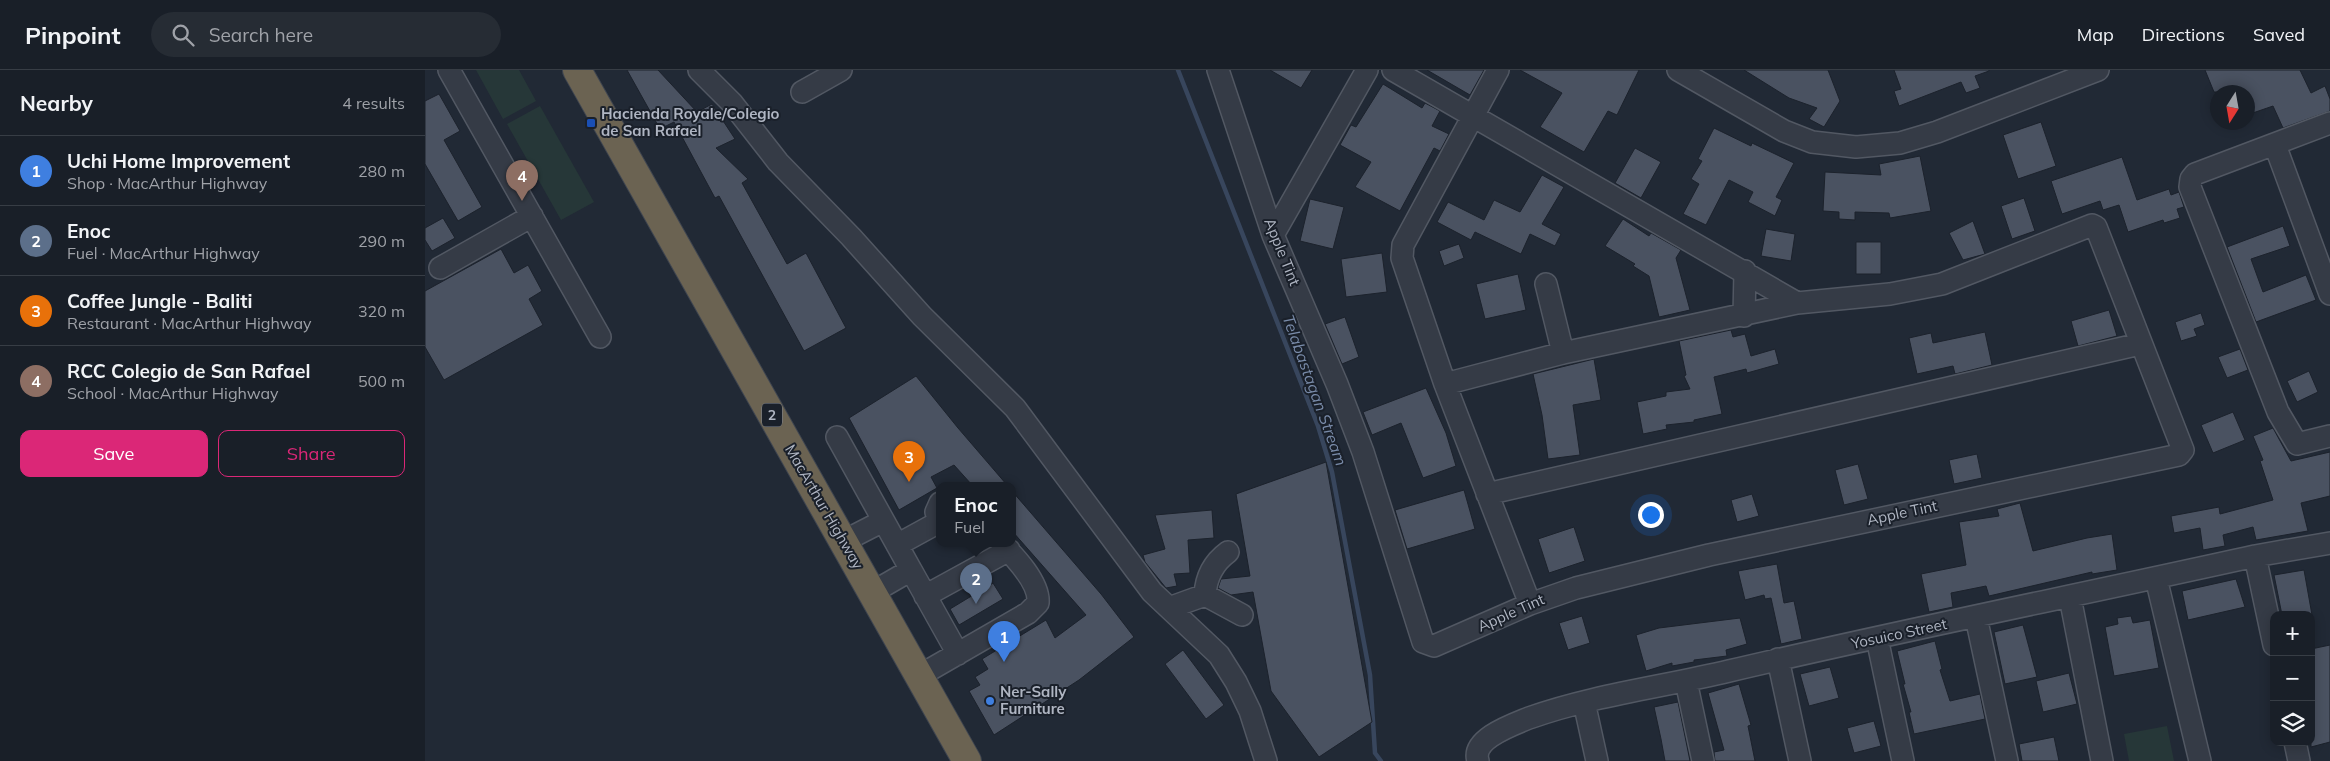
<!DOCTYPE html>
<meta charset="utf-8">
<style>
body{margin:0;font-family:Mulish,sans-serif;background:#262c34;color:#f1f3f6}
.controls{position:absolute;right:15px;bottom:15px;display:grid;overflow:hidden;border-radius:10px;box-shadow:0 2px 12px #0003}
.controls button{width:45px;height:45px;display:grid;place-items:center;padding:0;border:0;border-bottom:1px solid #373d45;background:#191f28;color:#f1f3f6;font:25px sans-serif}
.compass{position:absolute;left:1785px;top:15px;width:45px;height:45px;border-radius:50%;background:#191f28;box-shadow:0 2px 12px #0003;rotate:191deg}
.you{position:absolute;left:1225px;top:444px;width:18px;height:18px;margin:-12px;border:4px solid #fff;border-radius:50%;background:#1a73e8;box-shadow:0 0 0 8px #1a73e833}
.badge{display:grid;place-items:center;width:32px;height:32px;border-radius:50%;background:#db2777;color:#fff;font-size:16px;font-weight:700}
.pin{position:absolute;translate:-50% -41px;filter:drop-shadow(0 1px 2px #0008)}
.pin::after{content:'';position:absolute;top:26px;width:18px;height:15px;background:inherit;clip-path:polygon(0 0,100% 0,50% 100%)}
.popup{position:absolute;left:511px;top:412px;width:80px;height:65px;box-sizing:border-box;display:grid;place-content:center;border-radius:10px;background:#191f28;filter:drop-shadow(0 1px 4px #0005);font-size:16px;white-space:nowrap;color:#9fa2a8}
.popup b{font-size:19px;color:#f1f3f6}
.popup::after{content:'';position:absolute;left:50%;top:100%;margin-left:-10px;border:10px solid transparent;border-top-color:#191f28}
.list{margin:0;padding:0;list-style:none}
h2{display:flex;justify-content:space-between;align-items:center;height:65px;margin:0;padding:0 20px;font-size:21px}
h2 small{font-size:16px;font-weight:400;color:#9fa2a8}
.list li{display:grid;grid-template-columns:32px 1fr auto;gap:15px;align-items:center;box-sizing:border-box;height:70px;padding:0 20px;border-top:1px solid #373d45}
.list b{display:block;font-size:19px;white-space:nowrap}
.list p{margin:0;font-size:16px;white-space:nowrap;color:#9fa2a8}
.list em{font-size:16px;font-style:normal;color:#9fa2a8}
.actions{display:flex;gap:10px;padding:15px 20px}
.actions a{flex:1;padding:11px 0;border:1px solid #db2777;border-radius:10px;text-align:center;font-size:18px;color:#db2777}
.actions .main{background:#db2777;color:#fff}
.icon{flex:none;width:28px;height:28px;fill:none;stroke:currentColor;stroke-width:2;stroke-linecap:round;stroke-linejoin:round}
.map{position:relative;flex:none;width:1905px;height:691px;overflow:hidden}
header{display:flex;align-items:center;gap:30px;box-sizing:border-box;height:70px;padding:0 25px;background:#191f28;border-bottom:1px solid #373d45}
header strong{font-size:24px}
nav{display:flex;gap:28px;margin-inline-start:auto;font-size:18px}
.search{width:350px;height:45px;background:#262c34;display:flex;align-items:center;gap:12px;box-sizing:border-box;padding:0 18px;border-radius:28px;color:#9fa2a8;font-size:19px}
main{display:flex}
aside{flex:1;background:#191f28}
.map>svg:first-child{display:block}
.green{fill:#263738}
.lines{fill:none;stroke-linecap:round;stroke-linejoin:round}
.stream{stroke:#38465d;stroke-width:4.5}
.building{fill:#4a5261;stroke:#1c222c}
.minor-casing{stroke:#525863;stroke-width:24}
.highway-casing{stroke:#3f4550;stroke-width:30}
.minor{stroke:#353b46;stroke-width:21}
.highway{stroke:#6b6352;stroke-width:28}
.transit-dot{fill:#1a4fb4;stroke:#1a202a;stroke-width:2}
.shop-dot{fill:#3f7fe0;stroke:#1a202a;stroke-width:2}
.labels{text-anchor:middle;stroke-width:4;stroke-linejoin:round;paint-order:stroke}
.shield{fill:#1a202a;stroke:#828894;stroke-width:1}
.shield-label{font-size:14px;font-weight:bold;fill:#afb5c2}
.poi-label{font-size:15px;font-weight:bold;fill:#afb5c2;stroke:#1a202a;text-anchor:start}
.street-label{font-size:15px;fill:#afb5c2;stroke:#1a202a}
.water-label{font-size:16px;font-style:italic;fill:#798ba9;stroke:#1a202a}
</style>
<header>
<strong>Pinpoint</strong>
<div class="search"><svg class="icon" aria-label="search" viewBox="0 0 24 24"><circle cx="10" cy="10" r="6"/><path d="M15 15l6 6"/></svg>Search here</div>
<nav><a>Map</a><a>Directions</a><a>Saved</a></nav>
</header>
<main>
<aside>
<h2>Nearby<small>4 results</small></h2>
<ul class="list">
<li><span class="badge" style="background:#3f7fe0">1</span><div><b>Uchi Home Improvement</b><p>Shop · MacArthur Highway</p></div><em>280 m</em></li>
<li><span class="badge" style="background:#5c6f8a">2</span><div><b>Enoc</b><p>Fuel · MacArthur Highway</p></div><em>290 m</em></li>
<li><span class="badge" style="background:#e8710a">3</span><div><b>Coffee Jungle - Baliti</b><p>Restaurant · MacArthur Highway</p></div><em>320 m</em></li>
<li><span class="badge" style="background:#8d6e63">4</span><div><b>RCC Colegio de San Rafael</b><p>School · MacArthur Highway</p></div><em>500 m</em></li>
</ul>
<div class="actions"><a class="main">Save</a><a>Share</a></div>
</aside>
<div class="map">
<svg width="1905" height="691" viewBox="0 0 1905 691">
<rect width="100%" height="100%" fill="#212935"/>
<path class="green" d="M51,0h43l17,31 -33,18z
M115,36l54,96 -33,18 -54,-96z
M1742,656l7,35h-45l-5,-27z"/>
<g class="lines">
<path class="stream" d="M753,0l140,356 14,46 38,203 5,78 6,8"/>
</g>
<path class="building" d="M202,0h31l39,42 15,-8 23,35 -19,9 32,31 -6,4 45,81 19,-11 40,75 -42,23 -85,-155 -4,2 -41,-76 -14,7z
M845,0h42l-11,18z
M1002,0h57l-14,25z
M1095,0h119l-22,45 -9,-4 -24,41 -44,-25 22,-34z
M1319,0h84l12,31 -16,26 -15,-8 8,-11 -28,-10z
M1469,0h95v1l-14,5 5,12 -14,5 -5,-11 -62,24 -5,-15 7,-2z
M1780,0h95l11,23 14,-7 5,13v12l-47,17 -10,-22 -26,9v-23h-33z
M958,14l39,24 3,-5 15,8 -8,15 17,8 -9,17 -6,-3 -34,63 -45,-24 16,-25 -31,-17 11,-20 5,2z
M14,24l21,37 -16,9 38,67 -24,14 -33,-57v-63z
M1616,52l15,44 -38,13 -15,-44z
M1289,58l37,18 1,-3 42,20 -18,34 6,3 -7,16 -27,-14 5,-10 -24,-12 -23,45 -23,-11 16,-30 -8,-5 11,-18 -4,-2z
M1210,78l26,14 -20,36 -26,-15z
M1495,86l11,55 -41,7 -1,-5 -34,-1v8l-16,-1v-7l-16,-1 2,-39 56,3 -2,-11z
M1697,87l15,43 32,-11 2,6 8,-3 5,15 -7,2 3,9 -16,5 -1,-3 -35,12 -9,-27 -16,5 -3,-9 -38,13 -11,-33z
M1117,105l22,12 -22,37 19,10 -6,12 -25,-12 -9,20 -46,-22 -4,8 -34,-18 11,-20 36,18 10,-20 26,12z
M1599,128l11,33 -23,8 -11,-33z
M885,129l34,8 -11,42 -33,-8z
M18,148l12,20 -23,13 -7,-11v-12z
M1198,149l26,17 2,-3 30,17 -5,8 14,52 -31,7 -10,-41 -16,-10 2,-2 -30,-18z
M1548,151l12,33 -22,6 -14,-27z
M1858,156l7,20 -39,13 12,33 43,-17 10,25 -60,22 -29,-75z
M1341,159l29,5 -4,27 -30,-5z
M1431,172h25v32h-25z
M1034,174l5,14 -20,8 -5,-15z
M76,179l13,24 14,-8 14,26 -13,8 14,26 -99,55 -19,-33v-56z
M957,183l5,39 -41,5 -5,-38z
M1093,204l8,36 -41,9 -9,-35z
M1684,240l8,26 -39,10 -7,-25z
M1776,243l4,12 -11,4 3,7 -16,5 -6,-19z
M920,247l14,40 -17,7 -17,-40z
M1306,260l2,7 12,-3 6,22 24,-7 4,15 -32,9 -1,-4 -32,8 8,37 -28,6v2l-28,3 1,4 -24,5 -6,-32 29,-6v-4l24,-3 -6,-13 2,-1 -7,-34z
M1560,262l7,33 -37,9 -2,-8 -36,8 -8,-36 22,-5 2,10z
M1815,279l8,21 -21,8 -9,-21z
M1169,289l7,41 -28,5 7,50 -32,4 -6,-44 -9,-41z
M1884,301l9,21 -21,10 -10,-21z
M491,306l42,52 49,57h-35l-18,-20 -23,12 6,11 -38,22 -50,-92z
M1001,318l20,45 10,33 -33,12 -22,-55 -29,12 -9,-23z
M1808,342l12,28 -32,13 -12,-28z
M1848,358l18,33 39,-9v44l-29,7 7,28 -52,9 -3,-13 -30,8 2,11 -22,4 -3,-22 -26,5 -3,-17 48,-9 1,7 53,-14 -13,-39 3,-1 -10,-24z
M1552,384l5,24 -28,6 -5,-24z
M901,392l46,260 -53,35 -48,-66 -18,-99 -22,3 -13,-7 3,-9 29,-3 -14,-82z
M1433,394l10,35 -24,6 -9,-35z
M1039,420l11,39 -68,20 -12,-39z
M587,421l89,103 33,43 -55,43 -85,55 -25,-44 11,-6 -5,-8 13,-8 -6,-10 64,-39 9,18 31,-23 -74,-84z
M1327,424l7,22 -22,6 -6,-22z
M1595,433l13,48 54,-13 25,-4 5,36 -25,4v-2l-103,24 -3,-10 -35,7 2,14 -24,5 -8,-38 45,-9 -7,-43 40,-6 -2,-7z
M787,440l2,28 -26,2 2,33 -16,1 3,12 -11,2 -21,-26 -2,-7 22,-6 -10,-34z
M1149,457l11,34 -36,12 -11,-34z
M1352,494l7,39 10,-2 8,38 -21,5 -10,-46 -6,1 -1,-4 -19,5 -7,-29z
M1879,500l8,45h-30l-8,-40z
M1811,509l9,28 -57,13 -6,-29z
M568,513l10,16 -44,26 -9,-16z
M1157,546l8,27 -22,7 -9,-27z
M1706,546l2,7 17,-3 9,48 -45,8 -9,-49 13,-3 -1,-6z
M1315,548l7,26 -21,6 1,6 -33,4v2l-22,4v-3l-26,8 -10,-36 23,-7z
M1598,555l14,52 -32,7 -11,-52z
M1510,571l7,28 -2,1 10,31 30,-7 5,25 -71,15 -5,-22h2l-8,-28h2l-8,-33z
M1905,575v97l-19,5v-98z
M758,580l41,55 -18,14 -41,-55z
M1405,597l9,31 -30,8 -9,-32z
M1644,603l8,31 -34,8 -7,-31z
M1314,614l12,41 -3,1 7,35h-40l-1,-9 10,-2 -16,-57z
M1253,632l12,59h-25l-4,-22 -7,-32z
M1449,651l7,25 -27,7 -7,-25z
M1629,667l5,24h-37l-3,-17z"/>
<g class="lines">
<defs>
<path id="minor" d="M24,0l151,267
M274,0l33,33 46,59 73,75 71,79 93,92 137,184 67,63 17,27 14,29 16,50
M793,0l55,165 64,149 26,68 60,190 11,4 96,-42 46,-16 133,-33 470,-100 4,-5 -87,-223 -4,-2 -150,59 -52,10 -93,9 -404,-233
M1073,0l-95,175 -1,13 43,126 85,220
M1253,0l106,61 28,11 44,5 44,-4 37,-11 161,-62
M377,22l39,-22
M1905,53l-135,51 -4,5 -1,8 88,225 19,32 33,-8
M1850,75l55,149
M848,165l94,-165
M15,198l92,-52
M1121,214l17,69
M1319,246l1,-45
M1020,314l118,-31 234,-50
M412,367l74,133
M1062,424l653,-150
M515,433l-4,9 4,11
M419,471l39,-20
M472,475l42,-23
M1830,486l19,89
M1731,508l44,183
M448,522l38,-22 47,84
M780,525c1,-18 8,-32 23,-43
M500,526l84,-46
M1645,527l32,164
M744,538l36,-13 37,20
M1551,547l31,144
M1452,568l26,123
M1353,589l22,102
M494,606l109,-63 10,-10c2,-20 -24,-47 -37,-60
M1261,611l17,80
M1159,632l13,59
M1870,672l4,19
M1053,691c-7,-22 34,-36 51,-43 65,-23 133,-31 200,-47 174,-41 350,-76 526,-115l75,-13"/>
<path id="highway" d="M152,0l390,691"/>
</defs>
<use href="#minor" class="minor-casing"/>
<use href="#highway" class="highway-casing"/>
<use href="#minor" class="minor"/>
<use href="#highway" class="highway"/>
</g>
<rect class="transit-dot" x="161" y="48" width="10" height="10" rx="2.5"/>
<circle class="shop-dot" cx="565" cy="631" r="5"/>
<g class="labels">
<rect class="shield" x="337" y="333.5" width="20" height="23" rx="4"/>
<g class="shield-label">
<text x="347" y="350">2</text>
</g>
<g class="poi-label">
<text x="176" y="49">Hacienda Royale/Colegio<tspan x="176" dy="17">de San Rafael</tspan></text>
<text x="575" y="627">Ner-Sally<tspan x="575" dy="17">Furniture</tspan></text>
</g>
<g class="street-label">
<text transform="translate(857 182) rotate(68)" y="5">Apple Tint</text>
<text transform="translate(399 437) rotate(60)" y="5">MacArthur Highway</text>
<text transform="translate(1477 443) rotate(-12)" y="5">Apple Tint</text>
<text transform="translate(1086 543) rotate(-24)" y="5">Apple Tint</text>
<text transform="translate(1474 564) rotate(-12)" y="5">Yosuico Street</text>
</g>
<g class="water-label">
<text transform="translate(890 320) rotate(70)" y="6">Telabastagan Stream</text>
</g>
</g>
</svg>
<div class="controls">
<button>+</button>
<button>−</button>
<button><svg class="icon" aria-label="layers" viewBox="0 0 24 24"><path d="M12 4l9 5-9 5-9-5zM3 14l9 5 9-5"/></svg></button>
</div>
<svg class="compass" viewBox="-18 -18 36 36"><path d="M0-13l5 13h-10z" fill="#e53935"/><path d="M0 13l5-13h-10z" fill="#9fa2a8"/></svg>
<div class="you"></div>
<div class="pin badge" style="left:579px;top:592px;background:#3f7fe0">1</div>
<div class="pin badge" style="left:551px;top:534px;background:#5c6f8a">2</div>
<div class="popup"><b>Enoc</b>Fuel</div>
<div class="pin badge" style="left:484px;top:412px;background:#e8710a">3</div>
<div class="pin badge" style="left:97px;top:131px;background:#8d6e63">4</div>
</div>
</main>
